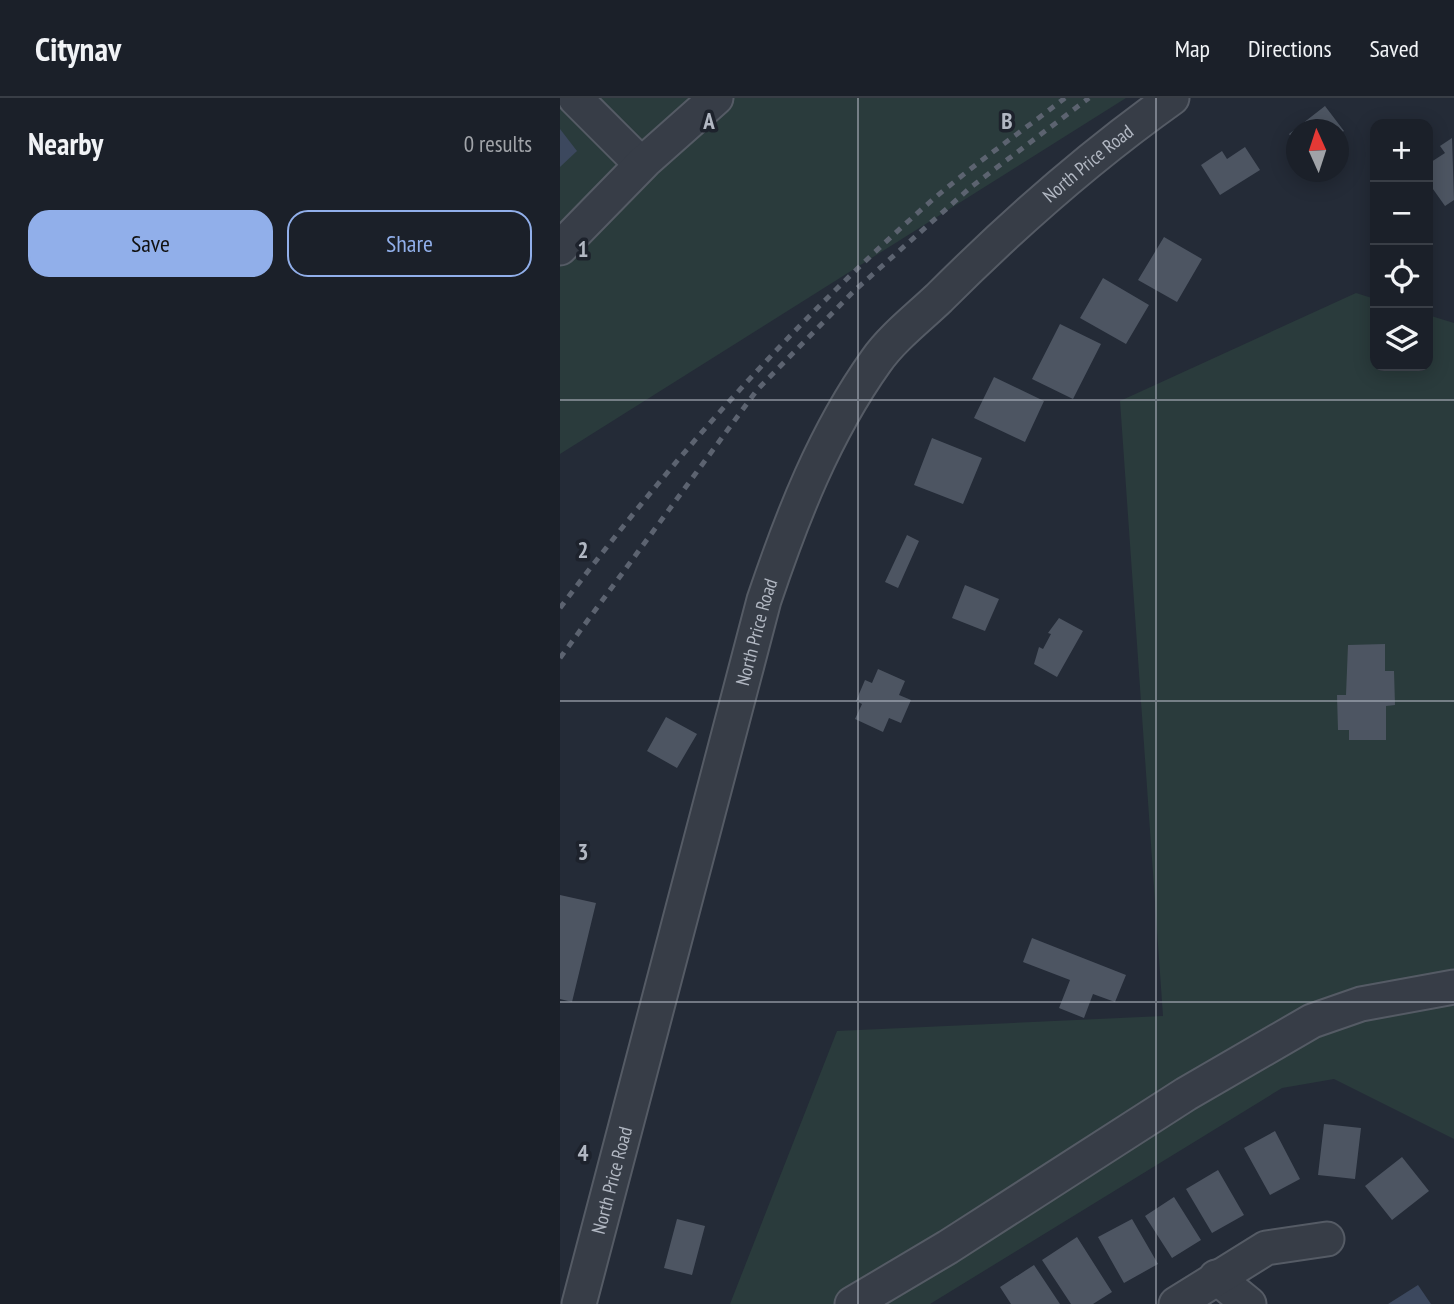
<!DOCTYPE html>
<meta charset="utf-8">
<style>
body{margin:0;font-family:"PT Sans Narrow",sans-serif;background:#282d35;color:#f1f3f6}
.controls{position:absolute;right:21px;top:21px;display:grid;overflow:hidden;border-radius:14px;box-shadow:0 4px 18px #0003}
.controls button{width:63px;height:63px;display:grid;place-items:center;padding:0;border:0;border-bottom:2px solid #393e46;background:#1b2029;color:#f1f3f6;font:35px sans-serif}
.compass{position:absolute;left:726px;top:21px;width:63px;height:63px;border-radius:50%;background:#1b2029;box-shadow:0 4px 18px #0003;rotate:357deg}
.list{margin:0;padding:0;list-style:none}
h2{display:flex;justify-content:space-between;align-items:center;height:91px;margin:0;padding:0 28px;font-size:30px}
h2 small{font-size:23px;font-weight:400;color:#a0a3a8}
.actions{display:flex;gap:14px;padding:21px 28px}
.actions a{flex:1;padding:16px 0;border:2px solid #91afea;border-radius:21px;text-align:center;font-size:24px;color:#91afea}
.actions .main{background:#91afea;color:#111}
.icon{flex:none;width:38px;height:38px;fill:none;stroke:currentColor;stroke-width:2;stroke-linecap:round;stroke-linejoin:round}
.map{position:relative;flex:none;width:894px;height:1206px;overflow:hidden}
header{display:flex;align-items:center;gap:42px;box-sizing:border-box;height:98px;padding:0 35px;background:#1b2029;border-bottom:2px solid #393e46}
header strong{font-size:33px}
nav{display:flex;gap:38px;margin-inline-start:auto;font-size:24px}
main{display:flex}
aside{flex:1;background:#1b2029}
.map>svg:first-child{display:block}
.green{fill:#2a3b3c}
.water{fill:#3c485e}
.building{fill:#4d5562}
.lines{fill:none;stroke-linecap:round;stroke-linejoin:round}
.minor-casing{stroke:#555b65;stroke-width:37}
.minor{stroke:#373d47;stroke-width:33}
.rail{stroke:#5c6370;stroke-width:5;stroke-dasharray:7 7;stroke-linecap:butt}
.grid{fill:none;stroke:#b2b8c3;stroke-width:2;stroke-opacity:0.55}
.labels{text-anchor:middle;stroke-width:7;stroke-linejoin:round;paint-order:stroke}
.street-label{font-size:19px;fill:#b2b8c3;stroke:#1d222c}
.grid-label{font-size:23px;text-anchor:middle;font-weight:bold;fill:#b2b8c3;stroke:#1d222c;stroke-width:7;stroke-linejoin:round;paint-order:stroke}
</style>
<header>
<strong>Citynav</strong>
<nav><a>Map</a><a>Directions</a><a>Saved</a></nav>
</header>
<main>
<aside>
<h2>Nearby<small>0 results</small></h2>
<ul class="list">
</ul>
<div class="actions"><a class="main">Save</a><a>Share</a></div>
</aside>
<div class="map">
<svg width="894" height="1206" viewBox="0 0 894 1206">
<rect width="100%" height="100%" fill="#242b37"/>
<path class="green" d="M0,0h566l-566,356z
M796,195l19,6v67h53v-51l26,8v816l-120,-60 -52,9 -352,216h-200l107,-273 326,-15 -43,-615z"/>
<path class="water" d="M0,31l17,22 -17,16z
M858,1187l13,19h-43z"/>
<path class="building" d="M765,8l19,25 -6,4v-5h-42v13l-7,-9z
M892,40l2,62 -9,6 -17,-24v-18l17,-11 -5,-7z
M685,49l15,23 -40,25 -19,-30 21,-14 5,8z
M604,139l38,22 -25,43 -39,-22z
M543,180l46,27 -23,39 -46,-26z
M500,226l41,20 -28,55 -41,-20z
M434,279l50,24 -19,41 -51,-24z
M372,340l50,20 -19,46 -49,-19z
M347,437l12,6 -21,47 -13,-6z
M405,487l34,14 -14,32 -33,-13z
M499,520l24,13 -26,46 -23,-13 5,-17 4,2 8,-15 -3,-1z
M825,546v27h9l1,34 -9,1v34h-37v-10h-11l-1,-35h9l2,-50z
M318,571l27,12 -6,14 12,5 -10,23 -12,-5 -6,14 -28,-13 7,-15 -6,-3 9,-21 7,3z
M106,619l31,17 -20,34 -30,-17z
M0,797l36,8 -24,99 -12,-3z
M472,840l94,37 -11,27 -22,-8 -9,24 -25,-10 11,-28 -47,-18z
M764,1026l37,4 -6,51 -37,-4z
M715,1033l25,48 -30,16 -26,-47z
M842,1059l27,34 -37,29 -27,-34z
M658,1072l26,45 -32,18 -26,-44z
M614,1099l27,43 -29,18 -27,-42z
M117,1121l28,7 -13,49 -28,-7z
M572,1121l26,45 -34,19 -26,-46z
M517,1139l35,55 -19,12h-22l-29,-44z
M474,1167l26,39h-49l-11,-17z"/>
<g class="lines">
<defs>
<g id="minor">
<path d="M15,0l66,66"/>
<path d="M0,150l85,-87 71,-63"/>
<path d="M656,1179l33,27"/>
<path id="s1" d="M19,1206l185,-704c28,-83 60,-166 112,-239 16,-23 42,-43 63,-63 72,-72 150,-141 233,-200"/>
<path d="M292,1206l96,-57 238,-153 126,-73 49,-17 93,-17"/>
<path d="M616,1206l90,-56 61,-9"/>
</g>
</defs>
<use href="#minor" class="minor-casing"/>
<use href="#minor" class="minor"/>
<path class="rail" d="M0,510c108,-144 228,-280 362,-399 45,-40 95,-74 143,-111
M0,560l197,-268 97,-99 117,-104 118,-89"/>
</g>
<path class="grid" d="M298,0v1206M596,0v1206M0,302h894M0,603h894M0,904h894"/>
<g class="labels">
<g class="street-label">
<text dy="7" stroke="none"><textPath href="#s1" startOffset="1283">North Price Road</textPath></text>
<text dy="7" stroke="none"><textPath href="#s1" startOffset="695">North Price Road</textPath></text>
<text dy="7" stroke="none"><textPath href="#s1" startOffset="128">North Price Road</textPath></text>
</g>
</g>
<g class="grid-label">
<text x="149" y="31">A</text>
<text x="447" y="31">B</text>
<text x="23" y="159">1</text>
<text x="23" y="460">2</text>
<text x="23" y="762">3</text>
<text x="23" y="1063">4</text>
</g>
</svg>
<div class="controls">
<button>+</button>
<button>−</button>
<button><svg class="icon" aria-label="locate" viewBox="0 0 24 24"><circle cx="12" cy="12" r="6"/><path d="M12 2v4M12 18v4M2 12h4M18 12h4"/></svg></button>
<button><svg class="icon" aria-label="layers" viewBox="0 0 24 24"><path d="M12 4l9 5-9 5-9-5zM3 14l9 5 9-5"/></svg></button>
</div>
<svg class="compass" viewBox="-18 -18 36 36"><path d="M0-13l5 13h-10z" fill="#e53935"/><path d="M0 13l5-13h-10z" fill="#a0a3a8"/></svg>
</div>
</main>
